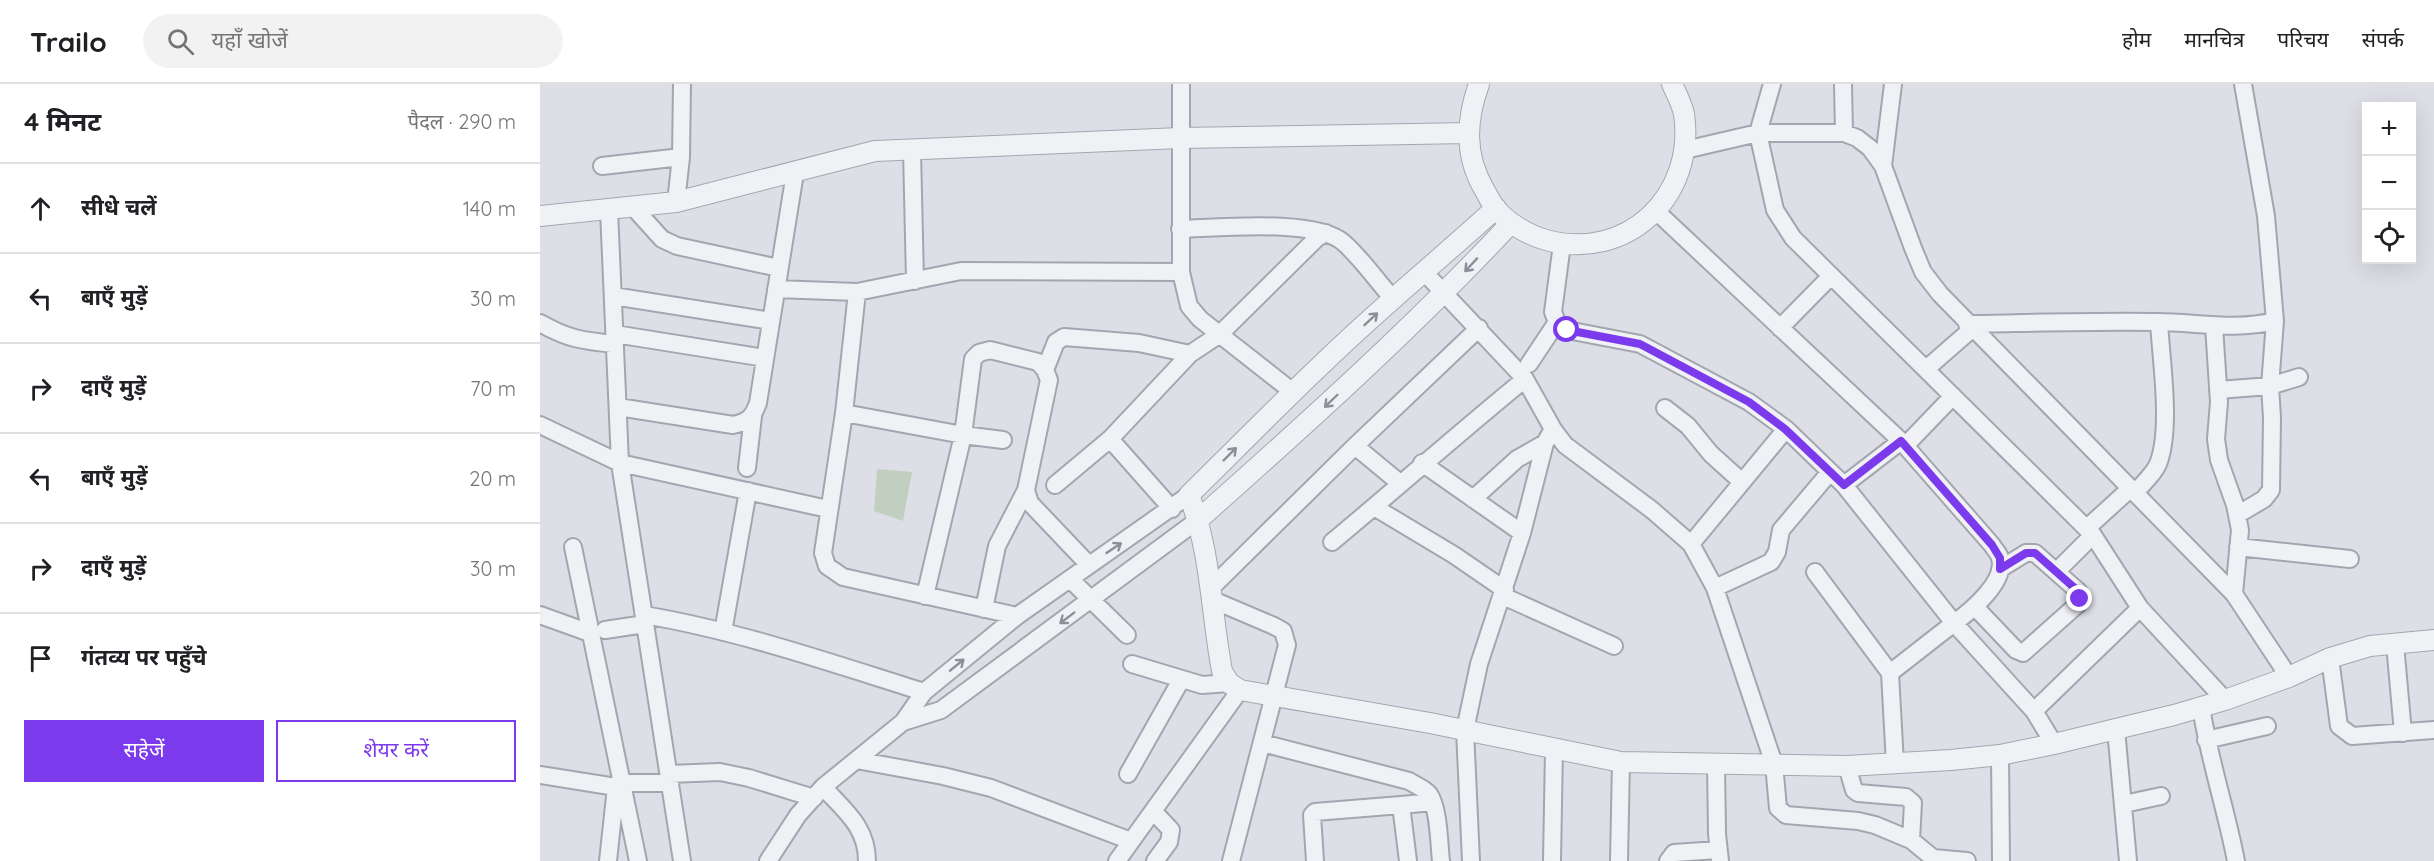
<!DOCTYPE html>
<html lang="hi">
<meta charset="utf-8">
<style>
body{margin:0;font-family:Quicksand,"Noto Sans Devanagari",sans-serif;background:#f2f2f2;color:#202124}
.controls{position:absolute;right:18px;top:18px;display:grid;overflow:hidden;border-radius:0px;box-shadow:0 6px 24px #0002}
.controls button{width:54px;height:54px;display:grid;place-items:center;padding:0;border:0;border-bottom:2px solid #e0e0e0;background:#fff;color:#202124;font:30px sans-serif}
.stop{position:absolute;width:18px;height:18px;margin:-14px;border:4px solid #7c3aed;border-radius:50%;background:#fff}
.stop.end{background:#7c3aed;border-color:#fff;box-shadow:0 2px 6px #0008}
.list{margin:0;padding:0;list-style:none}
h2{display:flex;justify-content:space-between;align-items:center;height:78px;margin:0;padding:0 24px;font-size:26px}
h2 small{font-size:20px;font-weight:400;color:#757577}
.list li{display:grid;grid-template-columns:39px 1fr auto;gap:18px;align-items:center;box-sizing:border-box;height:90px;padding:0 24px;border-top:2px solid #e0e0e0}
.list b{display:block;font-size:22px;white-space:nowrap}
.list em{font-size:20px;font-style:normal;color:#757577}
.actions{display:flex;gap:12px;padding:18px 24px}
.actions a{flex:1;padding:14px 0;border:2px solid #7c3aed;border-radius:0px;text-align:center;font-size:21px;color:#7c3aed}
.actions .main{background:#7c3aed;color:#fff}
.icon{flex:none;width:33px;height:33px;fill:none;stroke:currentColor;stroke-width:2;stroke-linecap:round;stroke-linejoin:round}
.map{position:relative;flex:none;width:1894px;height:777px;overflow:hidden}
header{display:flex;align-items:center;gap:36px;box-sizing:border-box;height:84px;padding:0 30px;background:#fff;border-bottom:2px solid #e0e0e0}
header strong{font-size:28px}
nav{display:flex;gap:33px;margin-inline-start:auto;font-size:21px}
.search{width:420px;height:54px;background:#f2f2f2;display:flex;align-items:center;gap:15px;box-sizing:border-box;padding:0 21px;border-radius:33px;color:#757577;font-size:22px}
main{display:flex}
aside{flex:1;background:#fff}
.map>svg:first-child{display:block}
.green{fill:#c1cfc0}
.lines{fill:none;stroke-linecap:round;stroke-linejoin:round}
.minor-casing{stroke:#a4a6af;stroke-width:20}
.tertiary-casing{stroke:#a4a6af;stroke-width:22}
.minor{stroke:#f0f1f5;stroke-width:16}
.tertiary{stroke:#f0f1f5;stroke-width:20}
.oneway{stroke:#8c8e98}
.route{stroke:#7c3aed;stroke-width:8}
</style>
<header>
<strong>Trailo</strong>
<div class="search"><svg class="icon" aria-label="search" viewBox="0 0 24 24"><circle cx="10" cy="10" r="6"/><path d="M15 15l6 6"/></svg>यहाँ खोजें</div>
<nav><a>होम</a><a>मानचित्र</a><a>परिचय</a><a>संपर्क</a></nav>
</header>
<main>
<aside>
<h2>4 मिनट<small>पैदल · 290 m</small></h2>
<ul class="list">
<li><svg class="icon" aria-label="ahead" viewBox="0 0 24 24"><path d="M12 20V5M6 11l6-6 6 6"/></svg><div><b>सीधे चलें</b></div><em>140 m</em></li>
<li><svg class="icon" aria-label="left" viewBox="0 0 24 24"><path d="M17 20v-9H6M10 6l-5 5 5 5"/></svg><div><b>बाएँ मुड़ें</b></div><em>30 m</em></li>
<li><svg class="icon" aria-label="right" viewBox="0 0 24 24"><path d="M7 20v-9h11M14 6l5 5-5 5"/></svg><div><b>दाएँ मुड़ें</b></div><em>70 m</em></li>
<li><svg class="icon" aria-label="left" viewBox="0 0 24 24"><path d="M17 20v-9H6M10 6l-5 5 5 5"/></svg><div><b>बाएँ मुड़ें</b></div><em>20 m</em></li>
<li><svg class="icon" aria-label="right" viewBox="0 0 24 24"><path d="M7 20v-9h11M14 6l5 5-5 5"/></svg><div><b>दाएँ मुड़ें</b></div><em>30 m</em></li>
<li><svg class="icon" aria-label="arrive" viewBox="0 0 24 24"><path d="M6 21V4h12l-3 4 3 4H6"/></svg><div><b>गंतव्य पर पहुँचे</b></div></li>
</ul>
<div class="actions"><a class="main">सहेजें</a><a>शेयर करें</a></div>
</aside>
<div class="map">
<svg width="1894" height="777" viewBox="0 0 1894 777">
<rect width="100%" height="100%" fill="#dedfe6"/>
<path class="green" d="M337,385l35,3 -9,49 -29,-10z"/>
<g class="lines">
<defs>
<path id="minor" d="M641,0v188l8,34 11,13 93,73
M1232,0l-14,49 17,77 18,28 300,297 47,73 85,92
M1303,0l1,49
M372,66l3,131
M1145,66l73,-17h86l13,5 13,10 13,18 30,82 10,24 17,22 294,300 55,83
M62,82l79,-9
M1343,82l10,-82
M136,118l5,-45 1,-73
M94,124l28,31 15,7 102,22
M69,126l11,253 62,398
M1116,127l245,230 91,104c2,4 7,8 8,13 7,23 -29,53 -46,65l80,88 20,33
M640,145c38,-1 137,-11 164,14 18,16 33,38 49,56
M1022,160l-9,68 4,10 10,8 73,14 109,58 37,27 58,56 110,138 -64,50
M885,189l100,106 28,50 12,16 87,65 39,34
M236,205l81,3 104,-21 220,1
M317,208l-13,121 -21,140 4,13 16,11 174,39
M73,212l158,25
M0,239c28,16 43,18 75,21
M1427,240c63,-1 126,-3 189,-2 42,0 77,9 119,-1
M1674,242l5,76 -3,37 3,21 16,45 5,25 -6,64
M1240,244l51,-52
M75,250l150,24
M989,280l28,-42
M1386,285l47,-41
M505,286l11,-28 8,-5 75,6 51,11
M1678,306l52,-4 29,-9
M78,323l115,18c15,-3 20,-8 25,-22l37,-230
M1125,324l23,18 23,28 31,28
M304,329l119,22 40,5
M0,341l80,38 208,46
M1246,345l-95,115 24,44 59,176 4,44 8,7 72,6 17,4 36,15 22,18 34,3
M815,362l46,38
M1365,362l48,-50
M882,379l100,70
M207,384l6,-52
M515,401l55,-46
M1304,401l57,-44
M1595,409c7,-9 19,-19 23,-29 14,-35 3,-104 1,-142
M933,415l44,-40 28,-16
M834,423l80,48 51,35
M632,425l-62,-70 80,-85 30,-20 97,-96 9,-5
M1697,431l27,-16 7,-9 1,-72 -2,-32 5,-65 -9,-105 -23,-132
M1547,444l44,-40
M792,458c65,-54 128,-110 193,-163
M33,463l65,314
M1698,463l112,12
M1517,487l36,-36
M1275,488l75,101 5,91
M530,495l57,56
M672,503l143,-141 124,-118
M1175,504l56,-26 6,-10 4,-22 49,-58
M385,512l38,-161 10,-76 6,-6 11,-3 48,12 7,8 4,10 -23,110 4,13 59,62
M963,512l111,50
M673,516l61,26 9,5 4,14 -56,216
M1435,523l41,43 7,3 55,-49 2,-5 -2,-8 -43,-38h-9l-26,16
M444,525l13,-63 29,-56
M0,531l50,18
M104,531c95,16 187,48 280,77
M65,546l40,-6
M183,548l25,-141
M1855,560l8,89
M1790,574l9,68 13,10 82,-6
M592,580l70,21 27,-2
M1661,623c8,52 25,102 35,154
M1494,627l106,-103
M363,638l38,-12 257,-190
M1576,645l12,132
M1666,656l61,-14
M722,659l147,38c6,4 15,7 20,13 10,14 10,50 12,67
M1460,671l1,106
M316,676l87,16 48,12 140,53
M1176,680l1,70 3,27
M1307,682l7,24 4,3 48,4 7,6 -2,37
M129,690l51,-2 29,6 65,20
M588,690l53,-94
M0,691l76,12 -8,74
M76,703l7,-4h47
M283,703c22,24 44,40 44,74
M1584,720l37,-8
M613,727l18,19 -2,12 -14,19
M228,777l30,-46 25,-28 80,-65 21,-30 93,-76 172,-121
M577,777l123,-171
M775,777l-3,-46 3,-3 86,-7
M868,777l-7,-56 32,-3
M931,777l-6,-131 14,-66 43,-131 23,-90 8,-14
M1012,777l2,-112
M1079,777l2,-99
M1128,777l6,-8 44,-3"/>
<path id="tertiary" d="M939,0c-13,36 -15,71 5,105 4,7 7,14 12,20 12,14 32,26 50,31 81,22 150,-44 138,-126 -2,-10 -8,-21 -12,-30
M956,124c-34,31 -69,61 -103,91 -71,62 -137,130 -204,196 22,57 22,117 33,176l7,12 11,7 190,33 191,39 226,4 104,-6 49,-5 54,-11 120,-29 51,-15 64,-23 41,-19 40,-12 64,-6
M0,132l136,-14 199,-51 305,-13 288,-5
M658,436c108,-96 215,-192 313,-297"/>
</defs>
<use href="#minor" class="minor-casing"/>
<use href="#tertiary" class="tertiary-casing"/>
<use href="#minor" class="minor"/>
<use href="#tertiary" class="tertiary"/>
</g>
<defs><path id="oneway-shaft" d="M-6 0H5M1.5-3L5.5 0L1.5 3" fill="none" stroke-width="1.6" stroke-linecap="round" stroke-linejoin="round" transform="scale(1.5)"/></defs>
<g class="oneway">
<use href="#oneway-shaft" transform="translate(931 181) rotate(133)"/>
<use href="#oneway-shaft" transform="translate(831 235) rotate(-43)"/>
<use href="#oneway-shaft" transform="translate(791 317) rotate(136)"/>
<use href="#oneway-shaft" transform="translate(690 370) rotate(-45)"/>
<use href="#oneway-shaft" transform="translate(574 464) rotate(-34)"/>
<use href="#oneway-shaft" transform="translate(527 534) rotate(143)"/>
<use href="#oneway-shaft" transform="translate(417 581) rotate(-39)"/>
</g>
<g class="lines">
<path class="route" d="M1027,246l73,14 109,58 36,27 59,56 57,-44 91,104 8,13v11l26,-16h9l43,38 2,8"/>
</g>
</svg>
<div class="controls">
<button>+</button>
<button>−</button>
<button><svg class="icon" aria-label="locate" viewBox="0 0 24 24"><circle cx="12" cy="12" r="6"/><path d="M12 2v4M12 18v4M2 12h4M18 12h4"/></svg></button>
</div>
<div class="stop" style="left:1027px;top:246px"></div>
<div class="stop end" style="left:1540px;top:515px"></div>
</div>
</main>
